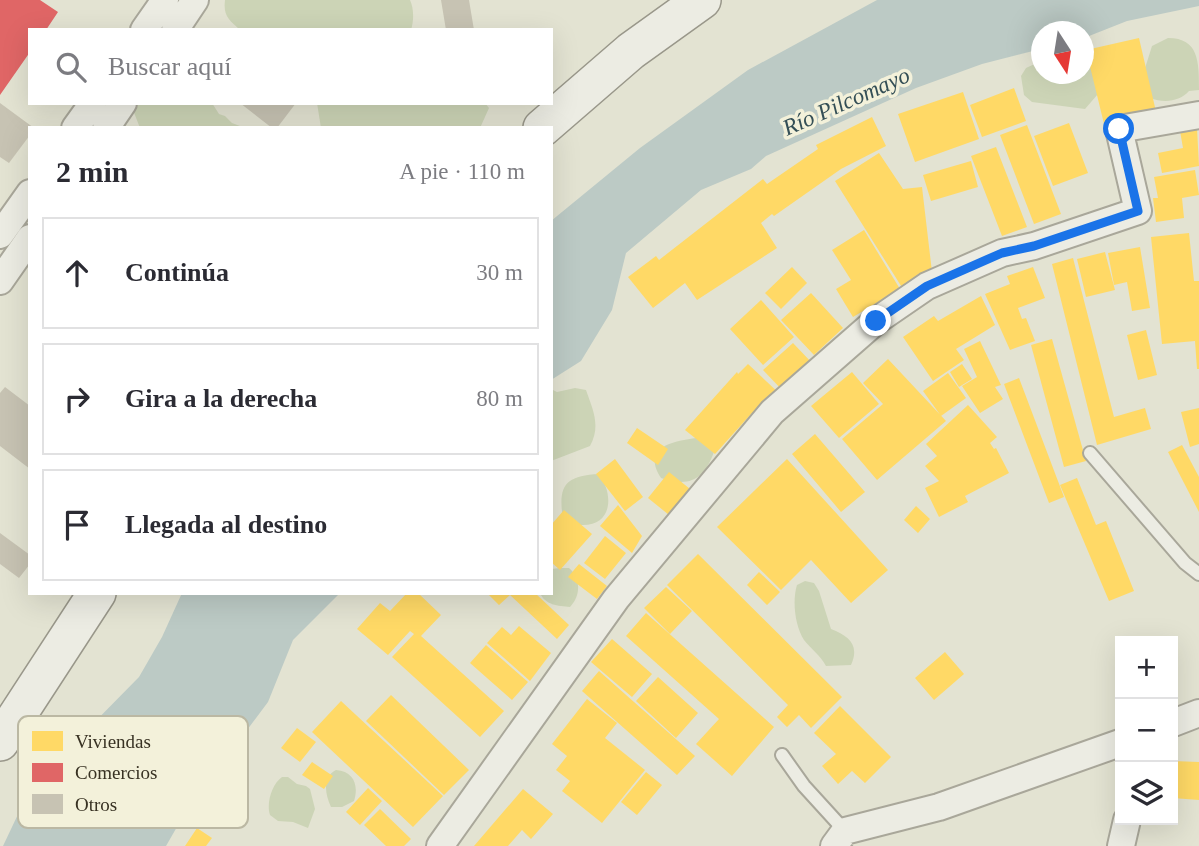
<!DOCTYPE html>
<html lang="es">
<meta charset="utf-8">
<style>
body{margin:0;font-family:Georgia,serif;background:#f7f7f7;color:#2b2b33}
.controls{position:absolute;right:21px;bottom:21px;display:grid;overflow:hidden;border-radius:0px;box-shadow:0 7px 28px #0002}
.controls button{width:63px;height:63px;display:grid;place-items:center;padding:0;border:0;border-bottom:2px solid #e1e1e2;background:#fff;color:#2b2b33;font:35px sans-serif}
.compass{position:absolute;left:1031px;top:21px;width:63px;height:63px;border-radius:50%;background:#fff;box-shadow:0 7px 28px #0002;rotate:168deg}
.stop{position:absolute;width:21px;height:21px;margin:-16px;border:5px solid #1a73e8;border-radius:50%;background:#fff}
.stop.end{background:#1a73e8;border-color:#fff;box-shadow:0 2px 7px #0008}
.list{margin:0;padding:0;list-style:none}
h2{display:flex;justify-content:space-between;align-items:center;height:91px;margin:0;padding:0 28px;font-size:30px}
h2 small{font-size:23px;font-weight:400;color:#7c7c81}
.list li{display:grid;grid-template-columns:46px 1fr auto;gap:21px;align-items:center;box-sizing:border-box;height:112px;margin:0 14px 14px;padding:0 14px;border:2px solid #e1e1e2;border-radius:0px}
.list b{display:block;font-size:26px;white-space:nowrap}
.list em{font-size:23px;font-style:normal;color:#7c7c81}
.icon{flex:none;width:38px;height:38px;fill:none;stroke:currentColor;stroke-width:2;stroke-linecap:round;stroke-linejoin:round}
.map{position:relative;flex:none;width:1199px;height:846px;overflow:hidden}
.search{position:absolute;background:#fff;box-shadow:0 7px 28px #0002;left:28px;top:28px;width:525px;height:77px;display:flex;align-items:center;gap:18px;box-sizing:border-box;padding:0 24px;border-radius:0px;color:#7c7c81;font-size:26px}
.panel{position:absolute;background:#fff;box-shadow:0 7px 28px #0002;left:28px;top:126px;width:525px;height:469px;border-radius:0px}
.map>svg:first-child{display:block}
.green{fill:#ccd4b6}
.water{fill:#bccac5}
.homes{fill:#ffd966}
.shops{fill:#e06666}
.building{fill:#c7c3b3}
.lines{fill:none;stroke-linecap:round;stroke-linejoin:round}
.lane-casing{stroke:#a9a79a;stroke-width:16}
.street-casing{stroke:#a9a79a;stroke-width:30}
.secondary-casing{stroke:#99978a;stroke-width:40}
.lane{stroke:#ecece3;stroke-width:12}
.street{stroke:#ecece3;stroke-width:26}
.secondary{stroke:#ecece3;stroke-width:37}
.route{stroke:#1a73e8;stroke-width:9}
.labels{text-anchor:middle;stroke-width:7;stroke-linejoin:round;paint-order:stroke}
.water-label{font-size:23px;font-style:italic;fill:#344f56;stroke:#f3f1da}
.key{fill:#f3f1da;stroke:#bbb8a3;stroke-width:2}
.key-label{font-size:19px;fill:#383223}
</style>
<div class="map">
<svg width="1199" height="846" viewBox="0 0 1199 846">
<rect width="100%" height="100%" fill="#e3e3d2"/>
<path class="green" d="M225,0h185c4,9 4,20 1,30h-171c-11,-10 -17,-14 -15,-30z
M1168,38c31,0 31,24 31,52l-10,1c-10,11 -25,12 -39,7l-9,-17 11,-35z
M1041,61l1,13h42v-13c10,8 14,20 14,33l-13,15 -53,-7 -8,-7 -3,-19 5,-8z
M137,103h75l7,11 6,2 7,7 13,5h-105l-7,-18z
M317,103h168l4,5 -9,20h-159z
M575,388l11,2c7,20 15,36 4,56l-39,15v-72l6,3z
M704,437l10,15c-10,27 -24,36 -53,26 -22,-34 19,-38 43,-41z
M599,474c15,20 14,53 -19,51 -5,-1 -12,-4 -17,-5 -5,-34 1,-44 36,-46z
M560,568h9c12,10 12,28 1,39 -12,-1 -25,-2 -30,-14h11v-24z
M805,581l9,2 5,8 12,38c18,7 29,16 20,36l-25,1c-6,-11 -15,-17 -22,-26 -9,-14 -12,-39 -7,-55z
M336,770c18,1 23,16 18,31l-12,6h-11c-6,-13 -9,-30 5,-37z
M282,777h6l9,7 9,2 4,3 5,20 -7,19 -15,-6 -15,-1 -8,-6c-4,-12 2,-31 12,-38z"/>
<path class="water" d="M877,0h322v6l-72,15 -43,17v-6h-42l-1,17 -59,15 -66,24 -150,68 -15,13 -50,21 -75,63 -14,57 -31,51 -30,19v-159l89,-73 108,-78z
M182,593h158l-47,47 -25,62 -83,111 -19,33h-163l35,-74 39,-32 62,-63 23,-40z"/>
<path class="homes" d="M1139,38l18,78 -52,12 -19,-78z
M1014,88l12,33 -44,16 -12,-32z
M963,92l16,47 -64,23 -17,-48z
M872,117l14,29 -45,23 -67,47 -2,-2 -11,9 16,25 -80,52 -12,-17 -32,25 -25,-31 28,-21 3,4 104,-81 4,5 51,-35 -2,-4z
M1069,123l19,50 -35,13 -19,-50z
M1027,125l34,89 -27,10 -34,-89z
M1197,128l2,38 -37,7 -4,-20 25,-5 -3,-17z
M996,147l31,80 -25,9 -31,-80z
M879,153l24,36 19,-2 10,85 -29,17 -68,-108z
M971,161l7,26 -47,14 -8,-26z
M1195,170l4,25 -17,3 2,20 -28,4 -3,-24h5l-4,-21z
M864,230l36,59 -47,28 -17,-28 15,-9 -19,-30z
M1189,233l5,48h5v88h-2l-2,-28 -33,3 -11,-107z
M1140,247l10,61 -18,3 -5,-29 -13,3 -6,-32z
M1105,252l10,38 -29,7 -9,-38z
M1073,258l41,159 31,-9 6,21 -54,16 -45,-181z
M792,267l15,16 -26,26 -16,-16z
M1033,267l12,31 -27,10 4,11 4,-1 9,23 -25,9 -25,-56 25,-10 -3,-8z
M811,293l32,35 -29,27 -33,-35z
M981,296l14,29 -39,24 8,11 -31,21 -30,-44 31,-21 4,5z
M761,300l33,37 -31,28 -33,-36z
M1146,330l11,45 -19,5 -11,-45z
M1052,339l34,122 -22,6 -33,-122z
M980,341l21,44 -6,2 8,12 -23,14 -18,-27 15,-9 -13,-28z
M793,343l20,21 -29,28 -21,-22z
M888,359l58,62 -69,59 -35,-41 41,-35 -20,-21z
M748,364l34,32 -23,23 -7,-6 -37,41 -30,-24 52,-58 1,2z
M962,364l10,15 -13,8 -9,-15z
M852,372l27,32 -40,34 -28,-32z
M948,373l18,25 -25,18 -18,-25z
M1019,378l45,119 -15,6 -45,-119z
M968,405l29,32 -7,6 4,6 2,-1 13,25 -44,23 3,6 -29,15 -14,-29 14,-7 -14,-15 12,-10 -11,-12z
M1199,408v36l-9,3 -9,-35z
M637,428l31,21 -10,16 -31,-22z
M815,434l50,58 -24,20 -49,-58z
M1182,445l17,32v35l-31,-60z
M615,459l28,38 -18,14 -29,-37z
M787,459l101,111 -37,33 -40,-43 -30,30 -64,-63z
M669,472l26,21 -21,26 -26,-21z
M1077,478l19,47 10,-4 28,70 -25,10 -49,-116z
M618,505l24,31 -10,17 -32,-27z
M916,506l14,13 -12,14 -14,-13z
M564,510l28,24 -32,36 -9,-8v-37z
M605,536l21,17 -21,26 -21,-16z
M698,554l144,143 -31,31 -12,-13 -12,12 -10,-10 11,-12 -121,-120z
M579,564l28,22 -10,13 -29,-22z
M759,572l21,20 -13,13 -20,-20z
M666,587l26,24 -22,23 -26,-26z
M407,593h11l23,22 -20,21 83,75 -24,26 -88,-80 22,-23 -4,-3 -22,24 -31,-26 23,-26 10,8z
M487,593h48l34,32 -12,14 -47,-44 -11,10z
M646,613l128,114 -42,49 -36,-32 23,-25 -93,-83z
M519,626l32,27 -21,28 -43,-38 15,-16 9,8z
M612,639l40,35 -20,23 -41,-35z
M486,645l42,37 -16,18 -42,-37z
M945,652l19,22 -30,26 -19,-22z
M599,671l96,85 -18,19 -95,-84z
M658,677l40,36 -22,25 -40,-37z
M391,695l78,75 -25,25 -78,-74z
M587,699l30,24 -12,15 40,32 -43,53 -40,-32 8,-10 -14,-11 11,-14 -15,-12z
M341,701l102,95 -30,31 -101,-95z
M840,706l51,51 -26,26 -13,-12 -14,13 -16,-18 14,-12 -22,-21z
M297,728l19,14 -16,20 -19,-14z
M1173,761l26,1v38l-26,-2z
M312,762l21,14 -9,13 -22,-14z
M646,772l16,13 -25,30 -16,-13z
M368,788l14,13 -22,24 -14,-13z
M523,789l30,25 -22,25 -9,-9 -14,16h-34z
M380,809l31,30 -7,7h-18l-22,-21z
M197,828l15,10 -6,8h-21z"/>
<path class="shops" d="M0,0h40l18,12 -12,18h-16v22l-30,43z"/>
<path class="building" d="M441,0h28l5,30h-28z
M0,103l34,25h-4v7l-21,28 -9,-6z
M240,103h56l-19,25h-5z
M5,387l25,19v63l-30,-23v-53z
M0,533l30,22v9l-11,14 -19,-14z"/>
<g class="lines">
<defs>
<path id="lane" d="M1090,453l95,110 14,11
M782,755l22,31 41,45"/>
<path id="street" d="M144,30l21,-30
M175,30l20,-30
M75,128l18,-25
M106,128l17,-25
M0,235l30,-42
M0,281l30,-43
M1173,723l26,-10
M440,846l176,-247 156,-187 104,-91 51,-35 75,-33 32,-7 104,-35 -19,-82 80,-14
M834,846l11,-15 94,-24 181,-64
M1121,846l6,-26"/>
<path id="secondary" d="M542,128l89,-77 71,-51
M0,742l97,-149"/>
</defs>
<use href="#lane" class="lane-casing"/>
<use href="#street" class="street-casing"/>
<use href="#secondary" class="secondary-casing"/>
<use href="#lane" class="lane"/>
<use href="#street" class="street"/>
<use href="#secondary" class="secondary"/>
</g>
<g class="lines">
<path class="route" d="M876,321l51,-35 75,-33 32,-7 104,-35 -19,-82"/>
</g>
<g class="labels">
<g class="water-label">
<text transform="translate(846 101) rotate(-24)" y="8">Río Pilcomayo</text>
</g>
</g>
<rect x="18" y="716" width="230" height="112" rx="10" class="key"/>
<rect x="32" y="731" width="31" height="20" fill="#ffd966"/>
<rect x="32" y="763" width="31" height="19" fill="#e06666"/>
<rect x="32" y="794" width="31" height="20" fill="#c7c3b3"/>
<g class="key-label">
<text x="75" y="748">Viviendas</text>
<text x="75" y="779">Comercios</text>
<text x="75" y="811">Otros</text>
</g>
</svg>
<div class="controls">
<button>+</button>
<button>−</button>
<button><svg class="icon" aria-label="layers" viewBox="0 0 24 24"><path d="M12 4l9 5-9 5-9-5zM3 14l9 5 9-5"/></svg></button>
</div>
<svg class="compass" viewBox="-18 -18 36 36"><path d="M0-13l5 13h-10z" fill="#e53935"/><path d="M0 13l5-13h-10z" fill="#7c7c81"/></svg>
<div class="stop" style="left:1119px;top:129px"></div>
<div class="stop end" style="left:876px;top:321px"></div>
<div class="search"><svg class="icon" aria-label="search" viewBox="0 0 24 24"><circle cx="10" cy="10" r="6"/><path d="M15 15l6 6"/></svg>Buscar aquí</div>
<section class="panel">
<h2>2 min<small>A pie · 110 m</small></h2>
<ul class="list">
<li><svg class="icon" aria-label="ahead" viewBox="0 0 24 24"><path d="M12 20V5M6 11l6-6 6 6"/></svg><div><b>Continúa</b></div><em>30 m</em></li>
<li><svg class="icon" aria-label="right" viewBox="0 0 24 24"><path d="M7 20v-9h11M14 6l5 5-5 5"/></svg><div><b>Gira a la derecha</b></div><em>80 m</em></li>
<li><svg class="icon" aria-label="arrive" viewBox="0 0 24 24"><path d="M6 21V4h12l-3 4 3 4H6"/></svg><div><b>Llegada al destino</b></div></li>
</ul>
</section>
</div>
